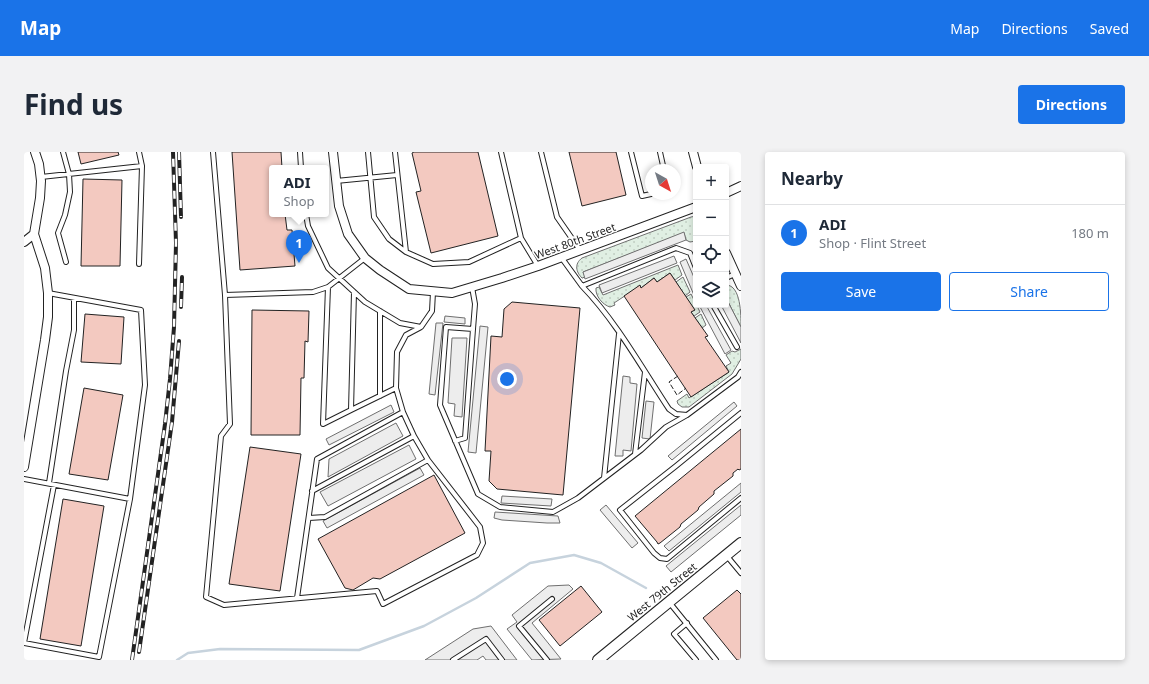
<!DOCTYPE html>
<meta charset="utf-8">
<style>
body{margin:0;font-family:"Noto Sans",sans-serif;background:#f2f2f3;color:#1f2937}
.controls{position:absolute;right:12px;top:12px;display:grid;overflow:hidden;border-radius:4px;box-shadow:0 2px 6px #0003}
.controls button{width:36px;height:36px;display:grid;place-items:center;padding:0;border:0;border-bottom:1px solid #e0e1e3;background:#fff;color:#1f2937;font:20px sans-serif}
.compass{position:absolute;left:621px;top:12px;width:36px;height:36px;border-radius:50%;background:#fff;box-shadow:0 2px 6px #0003;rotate:141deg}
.you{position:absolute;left:483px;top:227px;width:14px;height:14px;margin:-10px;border:3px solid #fff;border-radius:50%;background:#1a73e8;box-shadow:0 0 0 6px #1a73e833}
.badge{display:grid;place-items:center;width:26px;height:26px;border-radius:50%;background:#1a73e8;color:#fff;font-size:13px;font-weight:700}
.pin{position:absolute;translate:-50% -33px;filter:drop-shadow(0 1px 2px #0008)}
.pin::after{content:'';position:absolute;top:21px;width:14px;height:12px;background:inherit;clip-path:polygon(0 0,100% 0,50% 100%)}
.popup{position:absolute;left:245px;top:13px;width:60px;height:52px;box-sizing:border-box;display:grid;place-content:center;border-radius:4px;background:#fff;filter:drop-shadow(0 1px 3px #0005);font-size:13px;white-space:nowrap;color:#747a83}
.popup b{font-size:15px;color:#1f2937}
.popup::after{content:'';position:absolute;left:50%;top:100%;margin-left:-8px;border:8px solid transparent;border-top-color:#fff}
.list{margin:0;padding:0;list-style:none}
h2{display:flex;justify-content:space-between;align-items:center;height:52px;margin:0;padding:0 16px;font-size:17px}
h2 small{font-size:13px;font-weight:400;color:#747a83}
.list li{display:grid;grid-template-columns:26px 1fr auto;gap:12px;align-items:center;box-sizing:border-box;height:56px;padding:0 16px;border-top:1px solid #e0e1e3}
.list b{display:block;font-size:15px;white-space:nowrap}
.list p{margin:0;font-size:13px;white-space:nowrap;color:#747a83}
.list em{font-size:13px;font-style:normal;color:#747a83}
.actions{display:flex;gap:8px;padding:12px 16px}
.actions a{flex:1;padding:9px 0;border:1px solid #1a73e8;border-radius:4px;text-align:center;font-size:14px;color:#1a73e8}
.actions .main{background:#1a73e8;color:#fff}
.icon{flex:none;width:22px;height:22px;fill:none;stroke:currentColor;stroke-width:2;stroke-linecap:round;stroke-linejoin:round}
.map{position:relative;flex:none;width:717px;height:508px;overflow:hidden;border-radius:4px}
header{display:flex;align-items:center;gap:24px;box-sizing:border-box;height:56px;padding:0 20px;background:#1a73e8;color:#fff}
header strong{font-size:19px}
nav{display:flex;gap:22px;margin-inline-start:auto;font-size:14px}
.intro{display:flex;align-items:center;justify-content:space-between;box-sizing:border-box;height:96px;padding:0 24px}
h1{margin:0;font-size:28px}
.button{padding:10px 18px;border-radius:4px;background:#1a73e8;color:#fff;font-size:14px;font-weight:700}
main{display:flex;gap:24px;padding:0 24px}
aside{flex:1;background:#fff;border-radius:4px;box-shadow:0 2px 6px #0003}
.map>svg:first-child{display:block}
.grass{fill:url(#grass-dots);stroke:#6f6f6f}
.parking{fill:#ededed;stroke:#6f6f6f}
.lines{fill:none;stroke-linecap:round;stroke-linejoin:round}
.stream{stroke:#c7d3dd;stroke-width:2.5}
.building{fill:#f3c9c0;stroke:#222}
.service-casing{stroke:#222;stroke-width:6}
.minor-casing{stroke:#222;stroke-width:10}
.tertiary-casing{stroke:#222;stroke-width:12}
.service{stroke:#fff;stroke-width:4}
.minor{stroke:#fff;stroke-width:8}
.tertiary{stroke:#fff;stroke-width:10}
.rail-casing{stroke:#222;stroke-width:4}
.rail{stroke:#fff;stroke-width:2.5;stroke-dasharray:8;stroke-linecap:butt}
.fence{stroke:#222;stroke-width:1;stroke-dasharray:5 2;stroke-linecap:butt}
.labels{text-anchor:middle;stroke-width:3;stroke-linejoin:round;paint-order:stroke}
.street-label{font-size:11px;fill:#222;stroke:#fff}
</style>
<header>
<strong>Map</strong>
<nav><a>Map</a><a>Directions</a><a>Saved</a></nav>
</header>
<div class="intro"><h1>Find us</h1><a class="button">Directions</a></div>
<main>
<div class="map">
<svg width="717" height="508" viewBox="0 0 717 508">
<defs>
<pattern id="grass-dots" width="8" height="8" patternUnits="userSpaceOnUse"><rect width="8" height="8" fill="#e0efe3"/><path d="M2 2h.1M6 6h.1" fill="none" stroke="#c0cdc2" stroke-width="1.8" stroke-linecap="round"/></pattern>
</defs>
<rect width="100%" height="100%" fill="#fff"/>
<path class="grass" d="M672,64v25l-6,1 -4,-2 -2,-7 -101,39 2,4 -2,2h-1c-6,-6 -8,-14 0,-20l109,-41z
M654,113l4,10 -7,5 -5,-7 -13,9 -3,-4 -13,10 -1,-2 -26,17 1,2 -5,2c-7,-2 -15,-11 -14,-19l3,-1 4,8z
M659,125l7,15 -5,4 -9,-14z
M702,133c15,0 15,30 15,42l-15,-29z
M667,142l9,18 -6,4 -3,-4 3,-2 -8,-13z
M677,162l5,11 -4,3 -7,-10z
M717,197v10l-9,15 -43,33h-7l-4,-3 -1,-3 10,-7 2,4 40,-26 -3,-6 5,-3 -5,-8 6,-4 3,1z"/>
<path class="parking" d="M660,80l2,8 -101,39 -2,-7z
M650,104l3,7 -75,30 -3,-8z
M662,107l10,23v18l-16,-38z
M702,146l15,29v16l-20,-38h5z
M675,153h7l25,45 -6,4z
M421,164l20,2v6l-21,-2z
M412,171h7l-8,72 -6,-1z
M456,174l8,1 -12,126 -8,-1z
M428,186h15l-5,79 -8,-1 1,-12 -7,-1z
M599,224l7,1v6l7,1 -6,67 -8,-1v6h-8z
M622,249l8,1 -4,37 -8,-1z
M710,250l3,4 -65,54 -4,-4z
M367,253l3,7 -65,33 -3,-6z
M372,271l7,13 -75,41 1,-18z
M385,293l7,14 -88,47 -8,-14z
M396,316l4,7 -97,53 -4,-7z
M717,331v9l-72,59 -5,-5z
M478,344l50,3 -1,7 -50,-3z
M582,353l32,38 -6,5 -32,-38z
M717,353v10l-70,57 -5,-6z
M471,360l63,4 2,7h-13l-45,-3 -8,-2z
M545,433l4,4 -41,34 29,36 -29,1 -25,-31 10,-7 -5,-7 36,-29z
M467,474l26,34h-31l-3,-4 -6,4h-52l48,-31z"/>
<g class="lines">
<path class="stream" d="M153,508l11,-7 32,-4 139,1 65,-24 52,-28 54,-35 44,-8 27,8 45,25"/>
</g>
<path class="building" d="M54,0h40l1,3 -38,9z
M208,0h49l1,16h-10v46h13l2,16h5l3,36 -55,4z
M390,0h64l20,84 -67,17 -15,-61 5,-1 -9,-38z
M545,0h47l10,43 -44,11z
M59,27l39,1 -2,86h-39z
M646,121l25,37 -4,2 17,24 -3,1 24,35 -38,25 -67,-101 16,-11 1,3 13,-10 3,4z
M488,150l68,6 -17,187 -66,-6 -8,-8 2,-30h-6l6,-115 11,1 2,-28z
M228,158l57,1 -1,31 -3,-1 -1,37h-3l-1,57h-49z
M61,162l39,3 -3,47 -40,-2z
M60,236l39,7 -15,85 -39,-6z
M717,277v40l-2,1 -1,-1 -5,4v3l-19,15v3l-15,13 -1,3 -17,14 -1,3 -20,16 -2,1 -1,-2 -22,-26z
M226,295l51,7 -21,137 -51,-7z
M410,323l31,58 -85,46 -7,-1 -20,12 -8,-2 -27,-49z
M39,347l41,7 -23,140 -41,-7z
M557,434l21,26 -42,34 -21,-26z
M713,438l4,4v66h-4l-34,-42z"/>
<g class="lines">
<defs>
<path id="service" d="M39,0l6,22 1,18 -5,23 -7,18 8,29
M189,0l12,143
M276,0l1,16
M344,0l6,65 15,22 17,13 27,12 36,-2 52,-24
M371,0l11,100
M477,0l20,86 17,28
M517,0l16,65 23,33
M607,0l11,44 9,-2
M636,0l4,18
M17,25l101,-11
M312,29l61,-6
M282,62l2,12 20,42 37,34 35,21 21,4
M537,105l21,29 94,-38 14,5 6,15
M341,106l-37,29 -15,5 -88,3 5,129 -9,12 -15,161 18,8 153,-14 6,13 94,-49 6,-12 -3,-16 -52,-67 -14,-24 -11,-24 -7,-24 1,-36 9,-17 15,-8 11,-16 1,-19
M115,112l3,-98 -3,-14
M702,126l9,-4
M558,134c34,35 60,82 87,123l7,5 11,1 51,-38 3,-5
M304,135l-5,137 28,-14
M448,135l3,17 -2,25 -27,-2 -6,78 38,89 22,13 53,5 25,-14 63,-48 25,-23 21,-12
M330,140l-3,118 45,-22
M689,153l24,42
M356,159v85
M717,261l-65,53 -56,44 34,43 6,5 7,1 74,-61
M431,289l10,-3 8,-109
M611,302l10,-82
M580,326l15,-144
M0,327l106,20
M25,331l17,-112 8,-41v-32
M288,339l102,-55
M285,366l16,-1 103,-57
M702,403l15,18
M273,446l20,-139 86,-47
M645,450l47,58
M663,471l-13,11 22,26
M0,491l75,14 31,-158 15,-114 -4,-75 -93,-17
M0,491l30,-158
M429,508l33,-21 16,21
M523,508l-28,-34 33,-27"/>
<path id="minor" d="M309,0l6,54 9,28 17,24 15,12 29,19 43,4 50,-15 36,-12 158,-59
M669,0l4,15
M702,41l15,-7
M0,90l10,-8
M702,101l15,33
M0,315l21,-127 3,-23v-24l-3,-25 -11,-34 6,-36 1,-17 -2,-17 -4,-12"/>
<path id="tertiary" d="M574,508l143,-117"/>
</defs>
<use href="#service" class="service-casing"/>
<use href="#minor" class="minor-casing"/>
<use href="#tertiary" class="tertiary-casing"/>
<use href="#service" class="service"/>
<use href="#minor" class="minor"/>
<use href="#tertiary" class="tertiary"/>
<defs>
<path id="rail" d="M155,0l2,65
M157,155l1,-30
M115,500l33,-230 7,-81
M108,508l33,-236 5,-45 4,-52 2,-84 -3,-91"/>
</defs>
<use href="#rail" class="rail-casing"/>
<use href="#rail" class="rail"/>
<path class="fence" d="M654,224l-9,6 8,13 9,-7"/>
</g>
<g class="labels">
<g class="street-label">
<text transform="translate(551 89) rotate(-20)" y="4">West 80th Street</text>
<text transform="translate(638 440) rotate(-39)" y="4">West 79th Street</text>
</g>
</g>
</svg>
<div class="controls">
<button>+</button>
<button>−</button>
<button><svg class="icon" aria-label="locate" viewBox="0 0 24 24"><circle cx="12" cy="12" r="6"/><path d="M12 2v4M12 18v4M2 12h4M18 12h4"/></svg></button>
<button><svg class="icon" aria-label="layers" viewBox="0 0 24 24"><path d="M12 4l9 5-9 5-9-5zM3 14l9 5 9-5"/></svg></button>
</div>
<svg class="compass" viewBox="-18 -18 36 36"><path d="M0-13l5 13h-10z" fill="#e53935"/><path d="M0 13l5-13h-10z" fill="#747a83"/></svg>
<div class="you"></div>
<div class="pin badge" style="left:275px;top:111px">1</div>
<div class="popup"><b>ADI</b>Shop</div>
</div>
<aside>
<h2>Nearby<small></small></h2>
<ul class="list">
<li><span class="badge">1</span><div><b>ADI</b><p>Shop · Flint Street</p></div><em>180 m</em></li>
</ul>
<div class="actions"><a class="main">Save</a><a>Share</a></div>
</aside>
</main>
